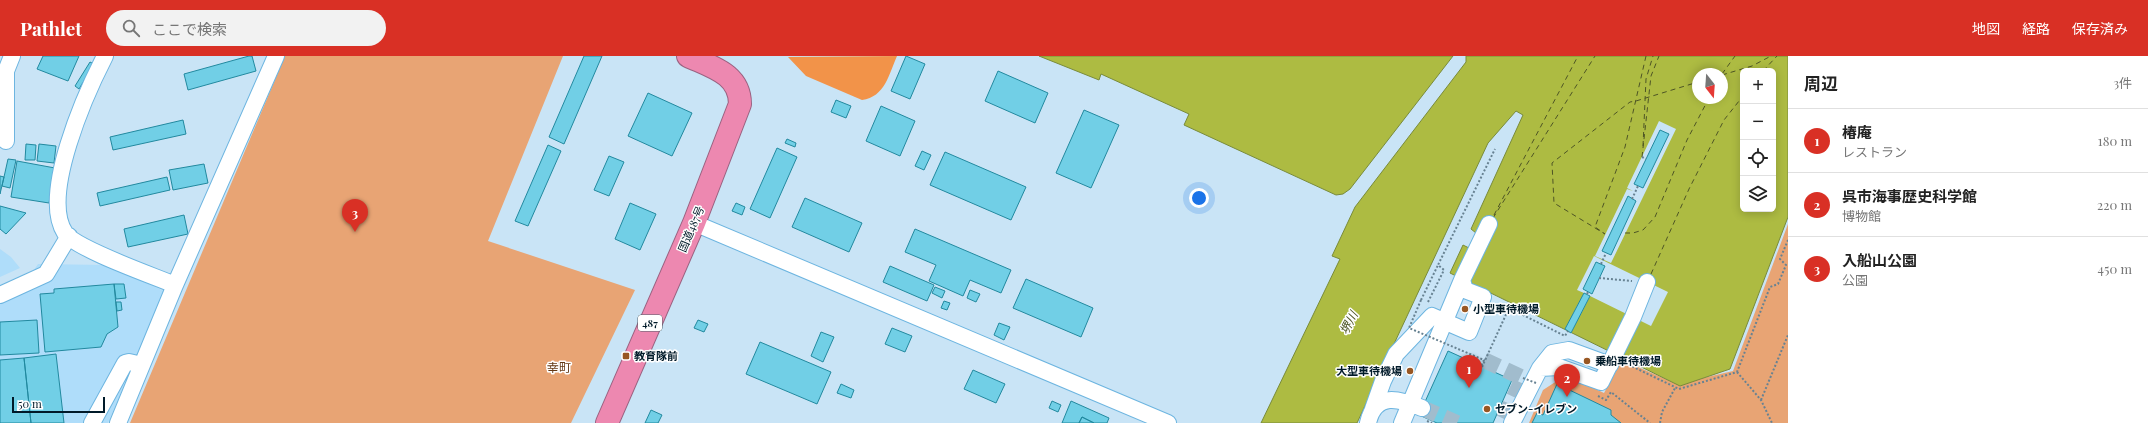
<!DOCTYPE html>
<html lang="ja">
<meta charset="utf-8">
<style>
body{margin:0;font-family:"Playfair Display","Noto Sans JP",serif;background:#f2f2f2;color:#222}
.controls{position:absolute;right:12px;top:12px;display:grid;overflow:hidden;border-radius:6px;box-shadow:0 2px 10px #0003}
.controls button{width:36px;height:36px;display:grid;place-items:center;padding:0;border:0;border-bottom:1px solid #e0e0e0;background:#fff;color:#222;font:20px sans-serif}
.compass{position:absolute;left:1692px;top:12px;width:36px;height:36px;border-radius:50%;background:#fff;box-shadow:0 2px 10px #0003;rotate:163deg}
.scale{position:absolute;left:12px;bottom:10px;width:93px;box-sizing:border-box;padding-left:4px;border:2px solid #001a29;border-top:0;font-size:11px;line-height:14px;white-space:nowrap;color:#001a29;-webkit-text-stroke:3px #fff;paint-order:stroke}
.you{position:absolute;left:1199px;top:142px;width:14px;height:14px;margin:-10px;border:3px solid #fff;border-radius:50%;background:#1a73e8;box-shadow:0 0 0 6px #1a73e833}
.badge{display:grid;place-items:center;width:26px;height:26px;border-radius:50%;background:#d93025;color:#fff;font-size:13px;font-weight:700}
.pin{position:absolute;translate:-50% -33px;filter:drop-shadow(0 1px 2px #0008)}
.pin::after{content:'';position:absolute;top:21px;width:14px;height:12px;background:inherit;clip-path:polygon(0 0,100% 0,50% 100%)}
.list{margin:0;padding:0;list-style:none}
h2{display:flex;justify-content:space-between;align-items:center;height:52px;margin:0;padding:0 16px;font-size:17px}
h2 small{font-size:13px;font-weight:400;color:#767676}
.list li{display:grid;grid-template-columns:26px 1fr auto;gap:12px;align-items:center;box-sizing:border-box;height:64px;padding:0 16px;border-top:1px solid #e0e0e0}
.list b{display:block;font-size:15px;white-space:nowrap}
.list p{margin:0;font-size:13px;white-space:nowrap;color:#767676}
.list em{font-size:13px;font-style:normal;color:#767676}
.icon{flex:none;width:22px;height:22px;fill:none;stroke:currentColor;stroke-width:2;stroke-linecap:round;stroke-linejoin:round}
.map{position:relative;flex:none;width:1788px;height:367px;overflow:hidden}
header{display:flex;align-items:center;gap:24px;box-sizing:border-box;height:56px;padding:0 20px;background:#d93025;color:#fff}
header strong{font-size:19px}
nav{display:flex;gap:22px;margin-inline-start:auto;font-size:14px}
.search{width:280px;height:36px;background:#f2f2f2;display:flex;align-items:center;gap:10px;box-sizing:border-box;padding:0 14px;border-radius:22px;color:#767676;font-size:15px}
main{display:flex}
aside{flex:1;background:#fff}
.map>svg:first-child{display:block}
.built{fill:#afddfa}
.green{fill:#e8a474}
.forest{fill:#f29349}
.water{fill:#adbb42;stroke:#798b3a;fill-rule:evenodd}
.pier{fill:#c9e4f6}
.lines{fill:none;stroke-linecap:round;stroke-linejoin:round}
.ferry{stroke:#4e5525;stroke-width:1;stroke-dasharray:5 4;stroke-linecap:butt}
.building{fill:#71cfe6;stroke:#22899f}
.minor-tunnel{stroke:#a1bccd;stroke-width:16;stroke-dasharray:16 8;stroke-linecap:butt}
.minor-casing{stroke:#6db5e0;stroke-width:18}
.highway-casing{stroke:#9a6281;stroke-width:24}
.path{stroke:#678292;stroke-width:2;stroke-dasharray:2 2;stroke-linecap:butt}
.minor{stroke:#fff;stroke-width:16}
.highway{stroke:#ed88b0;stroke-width:22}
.path-bridge{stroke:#678292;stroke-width:2;stroke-dasharray:2 2;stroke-linecap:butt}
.poi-dot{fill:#985723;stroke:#fff;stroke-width:1.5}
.labels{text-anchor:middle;stroke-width:3;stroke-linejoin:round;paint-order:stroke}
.shield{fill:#fff;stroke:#4c5f69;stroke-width:1}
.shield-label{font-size:10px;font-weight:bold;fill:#001a29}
.street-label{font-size:11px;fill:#001a29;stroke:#fff}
.poi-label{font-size:11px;font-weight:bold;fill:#001a29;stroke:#fff;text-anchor:start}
.water-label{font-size:12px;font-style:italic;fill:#4e5525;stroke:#fff}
.neighbourhood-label{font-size:12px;fill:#653915;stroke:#fff}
</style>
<header>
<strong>Pathlet</strong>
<div class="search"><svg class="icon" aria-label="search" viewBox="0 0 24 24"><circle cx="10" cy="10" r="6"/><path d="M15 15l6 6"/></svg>ここで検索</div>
<nav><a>地図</a><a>経路</a><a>保存済み</a></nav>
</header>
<main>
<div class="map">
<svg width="1788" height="367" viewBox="0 0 1788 367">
<rect width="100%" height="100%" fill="#c9e4f6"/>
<path class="built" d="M0,193l11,8 9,11 -20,9z
M38,208l68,1 58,26 -56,132h-108v-129l26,-12z"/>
<path class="green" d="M285,0h278l-75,185 147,49 -64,133h-441z
M1788,168v199h-259l14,-33 23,-15 38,18 18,-33 55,24 56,-13z"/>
<path class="forest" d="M897,0c-8,18 -12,41 -35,44l-56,-24 -18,-19z"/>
<path class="water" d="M1039,0h414l-103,133 -7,5 -7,1 -152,-70 5,-11 -88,-40 -2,6z
M1466,0h322v161l-58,152 -50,17 -230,-113 13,-28 6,3 7,-15 -5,-4 52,-114 -7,-4 -28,32 -131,280h-96l79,-164 -8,-3 23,-49 111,-145zM1743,15h30v138h-30zM1698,18h24v24h-24z"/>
<path class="pier" d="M1659,65l17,8 -65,134 -16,-7 32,-67 6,2 -6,-3z
M1594,200l74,36 -17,34 -61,-30 -19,37 -6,-4 19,-36 -7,-3z"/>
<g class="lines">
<path class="ferry" d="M1646,0l-21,91 -30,80 10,7 -51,-31 -2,-40 78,-61 6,-1 62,-19
M1763,15l14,-15
M1722,18l13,-18
M1722,19l30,-9 19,-10
M1643,90l3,-67 7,-23
M1642,101l9,-81 8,-20
M1494,159l84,-159
M1493,162l102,-162
M1625,177h8l10,-3 12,-13 32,-77 22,-42
M1651,218l38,-85 35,-69 19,-24"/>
</g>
<path class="building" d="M43,0h36l-11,25 -31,-12z
M249,0h3l4,15 -68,19 -4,-16z
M584,0h18l-38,88 -15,-7z
M906,0l19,8 -15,35 -19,-8z
M90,6l4,2 -15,25 -4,-3z
M998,15l50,22 -13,30 -50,-22z
M648,37l44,20 -20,43 -44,-20z
M836,44l15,6 -5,12 -15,-6z
M881,50l34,15 -15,35 -34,-15z
M1084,54l35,15 -28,63 -35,-15z
M183,64l3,14 -73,16 -3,-13z
M1660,74l9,4 -26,54 -9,-4z
M787,83l9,4 -1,4 -10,-4z
M26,88l10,1 -1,15h-10z
M39,88l17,2 -2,17 -17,-2z
M548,89l13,6 -33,75 -13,-5z
M777,92l20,9 -27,61 -20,-9z
M922,95l9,4 -7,15 -9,-4z
M945,96l81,35 -15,33 -81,-35z
M609,100l15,6 -15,34 -15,-6z
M8,103l8,1 -6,28 -8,-2z
M17,105l38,7 -6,35 -38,-6z
M204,108l4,19 -35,7 -4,-20z
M0,120l4,1 -4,17z
M167,121l3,13 -70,16 -3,-13z
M1628,140l8,5 -25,54 -9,-4z
M805,142l57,25 -13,29 -57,-25z
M630,147l26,11 -16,36 -25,-11z
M736,147l9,4 -3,8 -10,-4z
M0,150l26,7 -20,21 -6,-5z
M184,159l4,19 -60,13 -4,-18z
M915,173l96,41 -10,23 -31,-13 -7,16 -34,-15 7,-16 -31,-13z
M1596,206l9,4 -13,28 -9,-5z
M890,210l44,19 -7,16 -44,-19z
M1026,223l67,29 -12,29 -68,-29z
M114,228h10l2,14 -10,1z
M114,228l4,43 -11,7 -6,13 -56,5 -5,-58 14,-1v-4z
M935,231l10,4 -3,7 -10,-5z
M970,234l10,4 -4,8 -9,-4z
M1584,237l6,3 -19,37 -6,-4z
M944,245l6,2 -3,7 -6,-2z
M116,246h5l1,8 -5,1z
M37,264l2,33 -39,2v-33z
M698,264l10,4 -4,8 -10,-4z
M999,267l11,4 -6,13 -10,-5z
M892,272l20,8 -7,16 -20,-8z
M821,276l13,5 -11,25 -12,-6z
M760,286l71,30 -14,32 -71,-30z
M1448,295l64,29 -19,43h-56l-18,-8z
M56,298l8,69h-33l-7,-65z
M24,302l7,65h-31v-63z
M973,314l32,14 -9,19 -32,-14z
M841,328l13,6 -3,8 -14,-5z
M1557,328l54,26v5l10,8h-89l5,-10 6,2z
M1052,345l9,4 -3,7 -9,-4z
M1071,345l38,17 -2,5h-13l-12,-6 -3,6h-17z
M651,354l11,5 -4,8h-13z
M1082,361l12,6h-15z"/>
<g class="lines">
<path class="minor-tunnel" d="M1484,304l39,18 -21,45
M1422,352l35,15"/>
<defs>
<path id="minor" d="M105,0c-19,37 -65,139 -40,177 11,16 89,43 110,52
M6,85v-70l6,-15
M694,167l474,200
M0,239l46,-21 23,-38
M1540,312l19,-1 42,15 32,-65 14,-35
M1373,353l10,-28 13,-27 36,-38 37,16 14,-35 -18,-7 -3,-10
M92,367l33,-60 4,-1 13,3
M118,367l57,-138 101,-229
M1368,367c7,-32 32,-24 54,-15
M1402,367l60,-143 27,-56
M1512,367l28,-55 12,-15 17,-3 41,15"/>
<path id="highway" d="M607,367l87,-200 46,-119c0,-30 -28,-37 -52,-48"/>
</defs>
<use href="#minor" class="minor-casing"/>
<use href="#highway" class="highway-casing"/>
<path class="path" d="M1642,101l4,2
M1632,143l6,-13
M1601,208l5,-11
M1599,222l33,3
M1587,238l1,-2
M1421,244l17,-35
M1428,246l16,-32 -6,-5 57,-116
M1625,307l54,26 58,-17 33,-85 8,-3 8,-19 -6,-6 8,-19
M1482,311l27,-59 56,28 3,-5
M1737,316l24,28 11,23
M1598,340l8,4 5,-8 39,31
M1761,344l27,-65
M1427,365l5,2
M1660,367l2,-11 13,-24"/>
<use href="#minor" class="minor"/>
<use href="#highway" class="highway"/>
<path class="path-bridge" d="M1421,244l-12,28 75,32 -3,6
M1523,322l13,5"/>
</g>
<g class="poi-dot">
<circle cx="1465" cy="253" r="4"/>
<rect x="622" y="296" width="8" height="8" rx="2"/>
<circle cx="1587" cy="305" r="4"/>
<circle cx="1410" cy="315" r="4"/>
<circle cx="1487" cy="353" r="4"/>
</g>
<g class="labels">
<rect class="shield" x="638" y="259" width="24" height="16" rx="3"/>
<g class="shield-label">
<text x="650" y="271">487</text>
</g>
<g class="street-label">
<text transform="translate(691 173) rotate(-67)" y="4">国道487号</text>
</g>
<g class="poi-label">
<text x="1473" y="257">小型車待機場</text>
<text x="634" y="304">教育隊前</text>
<text x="1595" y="309">乗船車待機場</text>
<text x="1402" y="319" text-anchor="end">大型車待機場</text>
<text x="1495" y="357">セブン-イレブン</text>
</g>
<g class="water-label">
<text transform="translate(1349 267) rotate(-62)" y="4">堺川</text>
</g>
<g class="neighbourhood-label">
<text x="559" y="316">幸町</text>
</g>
</g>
</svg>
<div class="controls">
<button>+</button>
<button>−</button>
<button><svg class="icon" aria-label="locate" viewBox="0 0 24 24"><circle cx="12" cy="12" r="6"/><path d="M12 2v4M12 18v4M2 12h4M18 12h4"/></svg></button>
<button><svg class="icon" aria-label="layers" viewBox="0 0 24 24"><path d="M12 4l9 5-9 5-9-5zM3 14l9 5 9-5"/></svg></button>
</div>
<svg class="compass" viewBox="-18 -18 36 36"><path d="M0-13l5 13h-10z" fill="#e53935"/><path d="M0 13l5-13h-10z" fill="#767676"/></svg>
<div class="scale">50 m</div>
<div class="you"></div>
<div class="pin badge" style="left:1469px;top:332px">1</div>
<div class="pin badge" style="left:1567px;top:341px">2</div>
<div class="pin badge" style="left:355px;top:176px">3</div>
</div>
<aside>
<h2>周辺<small>3件</small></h2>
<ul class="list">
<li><span class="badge">1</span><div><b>椿庵</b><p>レストラン</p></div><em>180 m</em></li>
<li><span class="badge">2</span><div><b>呉市海事歴史科学館</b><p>博物館</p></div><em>220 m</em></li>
<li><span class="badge">3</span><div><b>入船山公園</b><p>公園</p></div><em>450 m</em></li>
</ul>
</aside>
</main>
